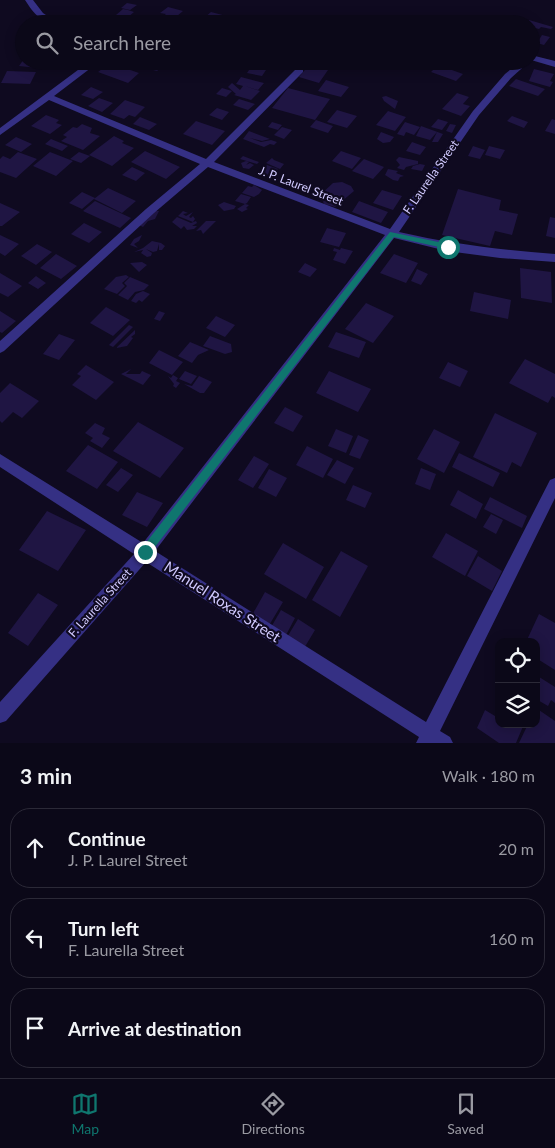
<!DOCTYPE html>
<meta charset="utf-8">
<style>
body{margin:0;font-family:Lato,sans-serif;background:#191625;color:#f1f3f6}
.controls{position:absolute;right:15px;bottom:15px;display:grid;overflow:hidden;border-radius:10px;box-shadow:0 2px 12px #0003}
.controls button{width:45px;height:45px;display:grid;place-items:center;padding:0;border:0;border-bottom:1px solid #2b2937;background:#0b0818;color:#f1f3f6;font:25px sans-serif}
.stop{position:absolute;width:15px;height:15px;margin:-11px;border:4px solid #0f766e;border-radius:50%;background:#fff}
.stop.end{background:#0f766e;border-color:#fff;box-shadow:0 1px 5px #0008}
.list{margin:0;padding:0;list-style:none}
h2{display:flex;justify-content:space-between;align-items:center;height:65px;margin:0;padding:0 20px;font-size:21px}
h2 small{font-size:16px;font-weight:400;color:#9a9aa2}
.list li{display:grid;grid-template-columns:32px 1fr auto;gap:15px;align-items:center;box-sizing:border-box;height:80px;margin:0 10px 10px;padding:0 10px;border:1px solid #2b2937;border-radius:20px}
.list b{display:block;font-size:19px;white-space:nowrap}
.list p{margin:0;font-size:16px;white-space:nowrap;color:#9a9aa2}
.list em{font-size:16px;font-style:normal;color:#9a9aa2}
.icon{flex:none;width:28px;height:28px;fill:none;stroke:currentColor;stroke-width:2;stroke-linecap:round;stroke-linejoin:round}
.map{position:relative;flex:none;width:555px;height:743px;overflow:hidden}
.search{position:absolute;background:#0b0818;box-shadow:0 2px 12px #0003;left:15px;right:15px;top:15px;height:55px;display:flex;align-items:center;gap:12px;box-sizing:border-box;padding:0 18px;border-radius:28px;color:#9a9aa2;font-size:19px}
.sheet{height:335px;background:#0b0818}
nav{display:flex;justify-content:space-around;align-items:center;box-sizing:border-box;height:70px;border-top:1px solid #2b2937;background:#0b0818;font-size:14px;color:#9a9aa2}
nav a{display:grid;justify-items:center;gap:2px}
nav .on{color:#0f766e}
.map>svg:first-child{display:block}
.building{fill:#1f1543}
.lines{fill:none;stroke-linecap:round;stroke-linejoin:round}
.minor{fill:#353084;fill-rule:evenodd}
.route{fill:#0f766e}
.labels{text-anchor:middle;stroke-width:4.5;stroke-linejoin:round;paint-order:stroke}
.street-label{font-size:12px;fill:#d1caff;stroke:#0f0a20}
.near-street-label{font-size:15px;fill:#d1caff;stroke:#0f0a20}
</style>
<div class="map">
<svg width="555" height="743" viewBox="0 0 555 743">
<rect width="100%" height="100%" fill="#0f0a20"/>
<path class="building" d="M127,3l10,2 -7,5 -9,-2z
M168,7l15,4 -12,10 -10,-3 5,-4 -6,-1z
M123,9l5,1 6,2 -7,6 -11,-3z
M211,12l23,6 -9,6 -21,-6z
M529,20l24,7 -2,2 -10,-2 -2,2 -8,-2v-3h-5z
M542,35l8,2 -6,8 -7,-2z
M24,59v2h18l-4,7 -19,-2z
M126,61h17l-7,6 -13,-4z
M110,63l29,10 -11,10 -30,-11z
M150,63l12,4 -5,4 -12,-3z
M309,65l19,5 -9,13 -20,-6z
M438,65l25,9 -7,7 -25,-9z
M251,67l15,3 -4,6 -15,-3z
M534,69l20,5 -4,7 3,1 -3,5 -21,-6z
M7,71l29,1 -6,12 -29,-1z
M241,77l23,6 -6,7 -13,-4 15,5 -9,9 -17,-5 2,-1 -8,-7 4,-4 8,7 3,-4 -7,-2z
M516,79l29,10 -7,7 -29,-10z
M326,80l23,7 -8,10 -23,-6z
M91,87l12,5 -10,7 -12,-4z
M222,88l10,3 -6,6 -10,-3z
M288,88l42,11 -15,21 -43,-12z
M457,93l12,4 -6,7 7,2 -9,10 -19,-7z
M386,96l12,5 -3,8 -11,-8 -2,-4z
M99,98l14,5 -11,9 -14,-6z
M239,99l16,5 -7,6 -15,-5z
M125,100l20,7 -10,10 -6,-2 -5,4 -14,-5z
M217,108l12,4 -7,8 -13,-5z
M337,110l20,6 -10,12 -20,-6z
M388,111l18,6 -11,14 -19,-6z
M46,115l13,5 -3,3 6,2 -12,9 -19,-8z
M512,116l16,6 -4,6 -17,-7z
M140,117l17,7 -8,6 -16,-6z
M438,119l10,3 -6,8 -11,-3z
M552,119l3,1v14l-10,-3z
M316,120l17,6 -5,7 -18,-6z
M196,121l29,10 -13,14 -29,-11z
M272,122l10,3 -4,5 -10,-3z
M405,122l15,5 -6,8 -8,-3 -2,4 -7,-2z
M82,124l10,4 -2,5 10,3 -17,14 -22,-9 6,-4 -4,-2 10,-8 4,1z
M450,124l6,1 -4,8 -6,-2z
M421,126l22,8 -5,8h-6l5,-10 -7,8 -14,-4z
M282,127l10,3 -8,9 -10,-4z
M249,131l21,8 -8,2 -12,-3 11,4 10,-2 6,2 -3,3 -4,-1 -6,3 -21,-8z
M381,132l13,5 -4,5 -7,1 -6,-4z
M114,136l10,5 -2,2 12,5 -22,18 -23,-11z
M16,137l16,7 -11,8 -16,-7z
M51,139l17,7 -6,5 -17,-7z
M412,142l14,5 -6,8 -14,-4z
M473,146l12,4 -5,9 -12,-3z
M489,146l16,4 -5,9 -15,-4z
M145,151l35,16 -14,12 -35,-17z
M341,151l20,7 -9,11 -20,-8z
M18,152l19,7 -21,19 -16,-6v-13l3,-3 7,3z
M50,152l23,9 -17,15 -23,-10z
M79,152l11,4 -9,7 -11,-4z
M243,156l16,6 -2,2 -17,-5z
M399,157l19,4v3l-12,3 -2,3 -7,-2 3,-3 -4,-5z
M272,158l2,2 10,4 -4,5 -14,-6z
M364,159l20,8 -11,12 -21,-8z
M246,161l3,1 -3,3 4,-2 4,2 -5,4 -6,-1 -2,-5z
M420,164l5,1 -3,6 -11,-2 2,-3z
M267,165l11,4 -7,7 -10,-4z
M132,167l13,6 -9,8 -14,-6z
M388,169l10,2 -2,2 8,3 -4,1 -2,4 -5,-1 -8,-5z
M342,182l9,4 3,5 -19,16 -11,-3 -4,-9 13,-12z
M254,185l8,5 -3,4 -5,3 -12,-4 6,-7 4,1z
M108,188l28,13 -14,12 -28,-14z
M458,189l43,11 -2,10 19,4 -6,21 -17,-4 -5,15 -48,-11z
M382,190l20,6 -9,14 -20,-7z
M82,192l13,6 -13,11 -13,-6z
M241,194l10,3 -4,6 -2,1 4,1 -3,3 2,1 -6,3 -5,-3 8,-5 -10,-3z
M95,201l36,17 -11,10 -37,-17z
M359,201l29,11 -7,11 -29,-11z
M224,202l12,4 -2,3 -10,2 -6,-6z
M0,203l20,9 -18,14h-2z
M150,211h9l-4,8 -7,2 -5,6 -6,-3z
M183,211l5,2 -5,1 3,2 7,-4 -4,5 2,1 2,-2 2,3 -2,3 -15,-6z
M177,217l14,6 5,-2 1,2 -5,3h5l-3,3 -7,1 -3,-4 -3,3 -9,-7z
M550,217l5,1v20l-9,-2z
M206,221h10l-13,13 -2,-4 -5,1z
M84,223l18,9 -13,11 -18,-9z
M327,228l19,5 -7,14 -19,-5z
M0,235l19,9 -14,12 -5,-3z
M142,235l-3,6 -5,3 4,4 -8,-3 4,-6z
M152,241l9,2 4,3 -3,4h-3v-6l-2,7 -4,1 -7,-3 6,4 -1,3 -4,1 -6,-4 2,-3 -9,2 9,-4z
M37,244l15,8 -16,13 -15,-9z
M334,248l6,2 1,-2 12,3 -8,13 -12,-4 4,-8 -4,-1z
M56,254l21,12 -16,13 -21,-11z
M394,254l24,9 -12,20 -26,-10z
M142,262l5,3 -8,7 -9,-9z
M305,263l12,6 -7,8 -12,-5z
M520,268l31,4 1,31 -31,-5z
M417,269l11,5 -7,11 -10,-4z
M0,273l22,13 -14,11 -8,-4z
M126,275l3,2 -7,6 3,3 -8,8 -13,-5 12,-12z
M36,276l10,7 -8,6 -10,-6z
M130,277l19,8 -5,5 -9,2 -7,8 -10,-5 9,-9 -3,-3z
M143,291l7,3 -8,8 -3,-2 -3,3 -5,-2 5,-7z
M474,292l37,8 -3,19 -38,-8z
M366,303l28,13 -21,27 -28,-14z
M106,307l24,13 -17,16 -23,-13z
M0,311l16,10 -14,12 -2,-1z
M159,311l6,2 -5,8 -6,-2z
M216,316l19,9 -10,12 -19,-9z
M129,325l4,2 -20,20 -4,-2z
M135,330v4l-4,3 2,1 -6,8 -11,2z
M336,332l30,10 -7,16 -31,-11z
M59,334l16,6 -16,20 -16,-6z
M210,336l21,8 1,8 -7,2 -22,-8z
M190,342l19,8 -11,5 -6,8 -14,-7z
M159,350l24,12 -11,13 -23,-12z
M525,359l30,15v24l-3,-2 -4,7 -39,-20z
M448,362l20,9 -8,16 -21,-9z
M86,365l28,17 -18,18 -24,-15 9,-9 -4,-2z
M131,369l-5,5h14l2,-3 9,4 -8,10 -22,-11z
M185,371l12,5 -6,8 -12,-5z
M329,371l42,18 -13,23 -42,-19z
M173,375l5,3 -2,3 4,2 -4,5 -3,-2 1,-2 -6,-8 3,2z
M199,376l13,6 -8,11h-4l-16,-9 8,2z
M10,383l29,18 -17,17 -9,-6 -11,11 -2,-2v-28z
M285,407l18,9 -10,16 -19,-9z
M495,413l42,20 -16,34 -9,-5 -5,11 -34,-16z
M138,422l46,26 -24,30 -47,-27z
M95,423l10,5 -3,6 8,4 -8,10 -12,-7 3,-3 -8,-5z
M336,429l17,7 -7,17 -18,-7z
M434,429l26,13 -16,31 -27,-14z
M358,435l11,5 -9,19 -11,-4z
M88,445l30,17 -21,27 -31,-18z
M307,446l26,13 -10,19 -27,-13z
M459,453l41,20 -7,14 -41,-20z
M254,456l15,8 -16,24 -15,-8z
M337,460l17,8 -9,16 -18,-9z
M121,468l12,7 -15,17 -12,-7z
M421,468l15,6 -6,16 -15,-6z
M269,469l18,9 -11,19 -18,-9z
M353,485l19,8 -7,15 -19,-8z
M458,490l25,14 -7,15 -26,-14z
M137,492l26,11 -16,24 -25,-12z
M490,497l37,19 -5,12 -38,-19z
M47,511l39,19 -28,41 -39,-21z
M491,514l12,6 -7,14 -13,-7z
M446,533l32,18 -13,25 -33,-19z
M283,543l41,24 -18,32 -42,-25z
M341,551l27,15 -28,51 -28,-17z
M478,556l24,15 -10,20 -25,-15z
M265,592l18,10 -15,25 -17,-10z
M38,593l20,12 -30,41 -20,-13z
M281,610l14,8 -10,19 -15,-8z
M539,614l16,9v47l-19,-12v-16h-10z
M298,619l17,11 -12,20 -17,-11z
M536,675l19,12v16l-4,-3 -3,6 -12,-7 2,-6 -2,-1z
M499,708v16h25l-8,19h-17l-22,-15 8,-18 10,6z
M536,708l19,13v22h-36l9,-19h8z"/>
<g class="lines">
<path class="minor" d="M25,0h8l10,13 16,11c-17,0 -25,-10 -34,-24z
M141,21h6l1,3h-8z
M420,21h6l3,3h-9z
M531,55l24,6v6l-24,-7z
M90,61h10l-46,35 152,63 91,-91h6v4l-89,90 176,67 83,-118 32,-37 16,-13h9l-19,17 -32,37 -80,117c53,12 102,18 156,22v8l-55,-4 -53,-7 -53,-13 -239,313 271,171 124,-242 5,-2v20l-115,233 10,6 3,6h-37l3,-6 -273,-175 -140,159 -6,2v-21l134,-148 -134,-87v-13l143,89 242,-308 -177,-68 -54,46 -150,138 -4,2v-12l146,-132 54,-45 -151,-64 -49,35v-7z"/>
</g>
<path class="route" d="M390,232l58,12 3,3 -3,2 -54,-12 -246,319h-7v-7z"/>
<g class="labels">
<g class="street-label">
<text transform="translate(431 177) rotate(-55)" y="4">F. Laurella Street</text>
<text transform="translate(301 186) rotate(21)" y="4">J. P. Laurel Street</text>
<text transform="translate(100 603) rotate(-48)" y="4">F. Laurella Street</text>
</g>
<g class="near-street-label">
<text transform="translate(222 602) rotate(33)" y="5">Manuel Roxas Street</text>
</g>
</g>
</svg>
<div class="controls">
<button><svg class="icon" aria-label="locate" viewBox="0 0 24 24"><circle cx="12" cy="12" r="6"/><path d="M12 2v4M12 18v4M2 12h4M18 12h4"/></svg></button>
<button><svg class="icon" aria-label="layers" viewBox="0 0 24 24"><path d="M12 4l9 5-9 5-9-5zM3 14l9 5 9-5"/></svg></button>
</div>
<div class="stop" style="left:448px;top:247px"></div>
<div class="stop end" style="left:145px;top:552px"></div>
<div class="search"><svg class="icon" aria-label="search" viewBox="0 0 24 24"><circle cx="10" cy="10" r="6"/><path d="M15 15l6 6"/></svg>Search here</div>
</div>
<section class="sheet">
<h2>3 min<small>Walk · 180 m</small></h2>
<ul class="list">
<li><svg class="icon" aria-label="ahead" viewBox="0 0 24 24"><path d="M12 20V5M6 11l6-6 6 6"/></svg><div><b>Continue</b><p>J. P. Laurel Street</p></div><em>20 m</em></li>
<li><svg class="icon" aria-label="left" viewBox="0 0 24 24"><path d="M17 20v-9H6M10 6l-5 5 5 5"/></svg><div><b>Turn left</b><p>F. Laurella Street</p></div><em>160 m</em></li>
<li><svg class="icon" aria-label="arrive" viewBox="0 0 24 24"><path d="M6 21V4h12l-3 4 3 4H6"/></svg><div><b>Arrive at destination</b></div></li>
</ul>
</section>
<nav>
<a class="on"><svg class="icon" aria-label="map" viewBox="0 0 24 24"><path d="M3 6l6-2 6 2 6-2v14l-6 2-6-2-6 2zM9 4v14M15 6v14"/></svg>Map</a>
<a><svg class="icon" aria-label="directions" viewBox="0 0 24 24"><path d="M12 3l9 9-9 9-9-9zM9 14v-3h6M13 9l2 2-2 2"/></svg>Directions</a>
<a><svg class="icon" aria-label="saved" viewBox="0 0 24 24"><path d="M7 4h10v16l-5-4-5 4z"/></svg>Saved</a>
</nav>
